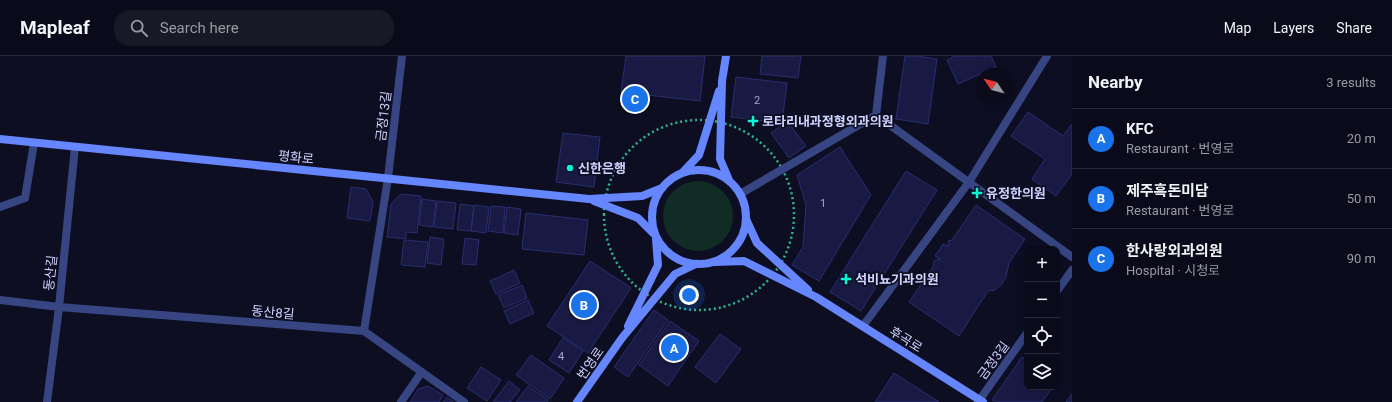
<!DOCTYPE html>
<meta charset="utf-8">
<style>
body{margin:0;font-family:Roboto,"Noto Sans KR",sans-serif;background:#181827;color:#f1f3f6}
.controls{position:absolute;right:12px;bottom:12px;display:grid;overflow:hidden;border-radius:8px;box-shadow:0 2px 10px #0003}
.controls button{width:36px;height:36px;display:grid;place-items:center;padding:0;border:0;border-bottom:1px solid #2a2b39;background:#0a0a1a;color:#f1f3f6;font:20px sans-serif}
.compass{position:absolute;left:976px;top:12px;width:36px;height:36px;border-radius:50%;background:#0a0a1a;box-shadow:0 2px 10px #0003;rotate:305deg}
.you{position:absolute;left:689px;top:239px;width:14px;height:14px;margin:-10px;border:3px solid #fff;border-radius:50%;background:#1a73e8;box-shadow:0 0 0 6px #1a73e833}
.badge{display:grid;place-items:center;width:26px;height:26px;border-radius:50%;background:#1a73e8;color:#fff;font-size:13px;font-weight:700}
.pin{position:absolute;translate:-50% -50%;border:2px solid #fff;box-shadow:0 1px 4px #0006}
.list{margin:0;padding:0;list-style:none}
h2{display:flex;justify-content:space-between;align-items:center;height:52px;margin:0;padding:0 16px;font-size:17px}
h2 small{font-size:13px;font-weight:400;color:#999aa2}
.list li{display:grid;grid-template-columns:26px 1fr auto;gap:12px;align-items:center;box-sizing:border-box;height:60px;padding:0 16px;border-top:1px solid #2a2b39}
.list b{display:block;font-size:15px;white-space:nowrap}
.list p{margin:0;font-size:13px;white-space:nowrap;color:#999aa2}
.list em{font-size:13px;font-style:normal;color:#999aa2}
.icon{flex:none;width:22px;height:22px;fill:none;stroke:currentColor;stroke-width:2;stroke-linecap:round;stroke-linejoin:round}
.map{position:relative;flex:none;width:1072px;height:346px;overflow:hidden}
header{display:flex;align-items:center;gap:24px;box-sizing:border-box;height:56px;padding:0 20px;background:#0a0a1a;border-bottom:1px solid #2a2b39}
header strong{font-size:19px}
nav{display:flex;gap:22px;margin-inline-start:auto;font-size:14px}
.search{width:280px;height:36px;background:#181827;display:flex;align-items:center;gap:10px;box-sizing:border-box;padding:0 14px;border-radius:16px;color:#999aa2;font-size:15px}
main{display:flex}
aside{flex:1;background:#0a0a1a}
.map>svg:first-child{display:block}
.green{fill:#102c24}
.building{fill:#191a43;stroke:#2a2d70}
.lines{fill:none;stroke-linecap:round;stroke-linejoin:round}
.path{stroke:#2bb68c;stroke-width:2.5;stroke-dasharray:2 3;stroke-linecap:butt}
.street{stroke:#374682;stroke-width:8}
.secondary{stroke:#6586ff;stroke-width:8}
.poi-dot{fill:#00f9d6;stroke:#0d0e22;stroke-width:1.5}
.labels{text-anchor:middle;stroke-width:3.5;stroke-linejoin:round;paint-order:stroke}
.number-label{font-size:11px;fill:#a1a6d0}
.street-label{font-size:13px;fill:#ced4ff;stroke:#0d0e22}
.poi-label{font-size:13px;font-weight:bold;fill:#ced4ff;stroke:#0d0e22;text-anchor:start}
</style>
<header>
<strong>Mapleaf</strong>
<div class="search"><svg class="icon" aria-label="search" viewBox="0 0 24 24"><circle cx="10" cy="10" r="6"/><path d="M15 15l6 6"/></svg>Search here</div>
<nav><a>Map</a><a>Layers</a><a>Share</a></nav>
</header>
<main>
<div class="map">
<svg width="1072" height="346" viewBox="0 0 1072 346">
<rect width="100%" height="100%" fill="#0d0e22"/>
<path class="green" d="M663 160a35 35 0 1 1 70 0a35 35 0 1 1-70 0Z"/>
<path class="building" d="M626,0h79l-5,45 -79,-9z
M762,0h39l-3,22 -38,-4z
M905,0h12l20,3 -9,65 -32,-5z
M955,0h36l5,11 -38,17 -11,-24z
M736,21l51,6 -4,32 -3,7h-7l-42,-5z
M1028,56l35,24 9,-12v50l-16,22 -24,-17 13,-20 -34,-23z
M787,65l19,25 -17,12 -18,-25z
M563,77l37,4 -6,50 -38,-5z
M840,91l31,48 -52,86 -27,-16 11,-18 3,-42 -9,-30z
M906,115l31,19 -76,121 -31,-19z
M351,131l15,2 7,13 -3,19 -23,-3z
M401,138l20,2 -4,37 -11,-1v7l-19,-2 4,-33z
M422,143l14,2 -3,26 -14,-2z
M437,145l19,2 -3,26 -19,-2z
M460,148l14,2 -3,25 -14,-1z
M474,149l15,2 -3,26 -15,-2z
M976,149l49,34 -16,24 -3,14 -4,7 -7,6 -7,1 -29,45 -50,-34 24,-35 1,-6 6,-2 -5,-3 8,-12 5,2 1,-1 -1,-4 4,-1z
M491,150l14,1 -2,26 -15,-2z
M507,151l14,2 -3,26 -14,-2z
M526,157l62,7 -4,35 -62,-6z
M430,181l14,2 -3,26 -14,-2z
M465,182l14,2 -3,25 -14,-1z
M404,184l24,2 -3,25 -24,-2z
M590,205l41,27 -43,65 -41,-27z
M514,214l6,13 -24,11 -6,-13z
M522,229l5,13 -23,10 -6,-13z
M528,244l6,13 -24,11 -6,-13z
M654,254l14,10 -40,57 -14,-10z
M670,265l29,20 -31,45 -29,-21z
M720,278l21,15 -25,34 -21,-16z
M563,282l20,13 -14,22 -20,-13z
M531,299l33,23 -14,21 -34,-24z
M1022,301l5,4v26h26l-11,15h-47l-3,-2z
M481,311l20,13 -14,21 -20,-13z
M894,317l45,29h-64z
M509,325l11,9 -10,12h-17z
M428,330l15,9 -4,7h-29l8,-13z
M528,330l20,14 -1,2h-31z
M1072,338v8h-6z
M447,341l7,5h-11z"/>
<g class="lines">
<path class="path" d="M604 159a95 95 0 1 1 190 0a95 95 0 1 1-190 0Z"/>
<path class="street" d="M876,59l7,-59
M740,138l136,-79 196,142
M0,151l25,-9 9,-55
M1057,235l15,-21
M0,244l59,7 305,24 100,71
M863,270l106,-144 78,-126
M364,275l24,-153 14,-122
M47,346l12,-95 16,-160
M401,346l20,-29
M978,346l49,-69"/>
<path class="secondary" d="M726,0l-4,25 -2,78 9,21
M0,83l589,60 53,-3 20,-8
M652 161a47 47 0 1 1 94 0a47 47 0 1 1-94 0Z
M683,116l16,-17 20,-64
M594,145l44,17 16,16
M746,163l11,24 51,47
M715,206l29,-1 72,36 167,105
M628,270l30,-61 -2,-26
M577,346l45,-64 53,-64 21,-10"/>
</g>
<g class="poi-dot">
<path d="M751 59h4v4h4v4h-4v4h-4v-4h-4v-4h4z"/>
<circle cx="570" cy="112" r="4"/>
<path d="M975 131h4v4h4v4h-4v4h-4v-4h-4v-4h4z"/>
<path d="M844 217h4v4h4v4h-4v4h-4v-4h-4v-4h4z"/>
</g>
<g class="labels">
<g class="number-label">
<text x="757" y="48">2</text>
<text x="823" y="151">1</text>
<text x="561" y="304">4</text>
</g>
<g class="street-label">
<text transform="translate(383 60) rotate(-83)" y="5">금정13길</text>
<text transform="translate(296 101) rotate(6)" y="5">평화로</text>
<text transform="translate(50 217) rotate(-84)" y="5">동산길</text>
<text transform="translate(273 256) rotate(5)" y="5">동산8길</text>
<text transform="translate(906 283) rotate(32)" y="5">후곡로</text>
<text transform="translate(993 304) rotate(-54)" y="5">금정3길</text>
<text transform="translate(590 307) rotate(-55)" y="5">번영로</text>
</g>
<g class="poi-label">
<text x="762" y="70">로타리내과정형외과의원</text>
<text x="578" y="117">신한은행</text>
<text x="986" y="142">유정한의원</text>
<text x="855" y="228">석비뇨기과의원</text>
</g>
</g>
</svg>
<div class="controls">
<button>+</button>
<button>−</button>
<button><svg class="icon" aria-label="locate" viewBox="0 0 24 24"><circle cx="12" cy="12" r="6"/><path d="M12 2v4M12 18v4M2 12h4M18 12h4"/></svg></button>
<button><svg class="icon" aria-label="layers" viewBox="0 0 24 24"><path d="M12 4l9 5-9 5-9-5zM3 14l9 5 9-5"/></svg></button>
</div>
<svg class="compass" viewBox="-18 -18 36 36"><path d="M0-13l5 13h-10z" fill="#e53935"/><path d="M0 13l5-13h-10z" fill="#999aa2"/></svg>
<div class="you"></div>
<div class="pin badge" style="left:674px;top:292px">A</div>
<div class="pin badge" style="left:584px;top:249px">B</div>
<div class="pin badge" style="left:635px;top:43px">C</div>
</div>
<aside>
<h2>Nearby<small>3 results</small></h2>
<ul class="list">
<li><span class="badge">A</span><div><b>KFC</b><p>Restaurant · 번영로</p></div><em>20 m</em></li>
<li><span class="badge">B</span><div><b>제주흑돈미담</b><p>Restaurant · 번영로</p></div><em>50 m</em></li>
<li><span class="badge">C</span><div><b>한사랑외과의원</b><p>Hospital · 시청로</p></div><em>90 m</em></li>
</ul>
</aside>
</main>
